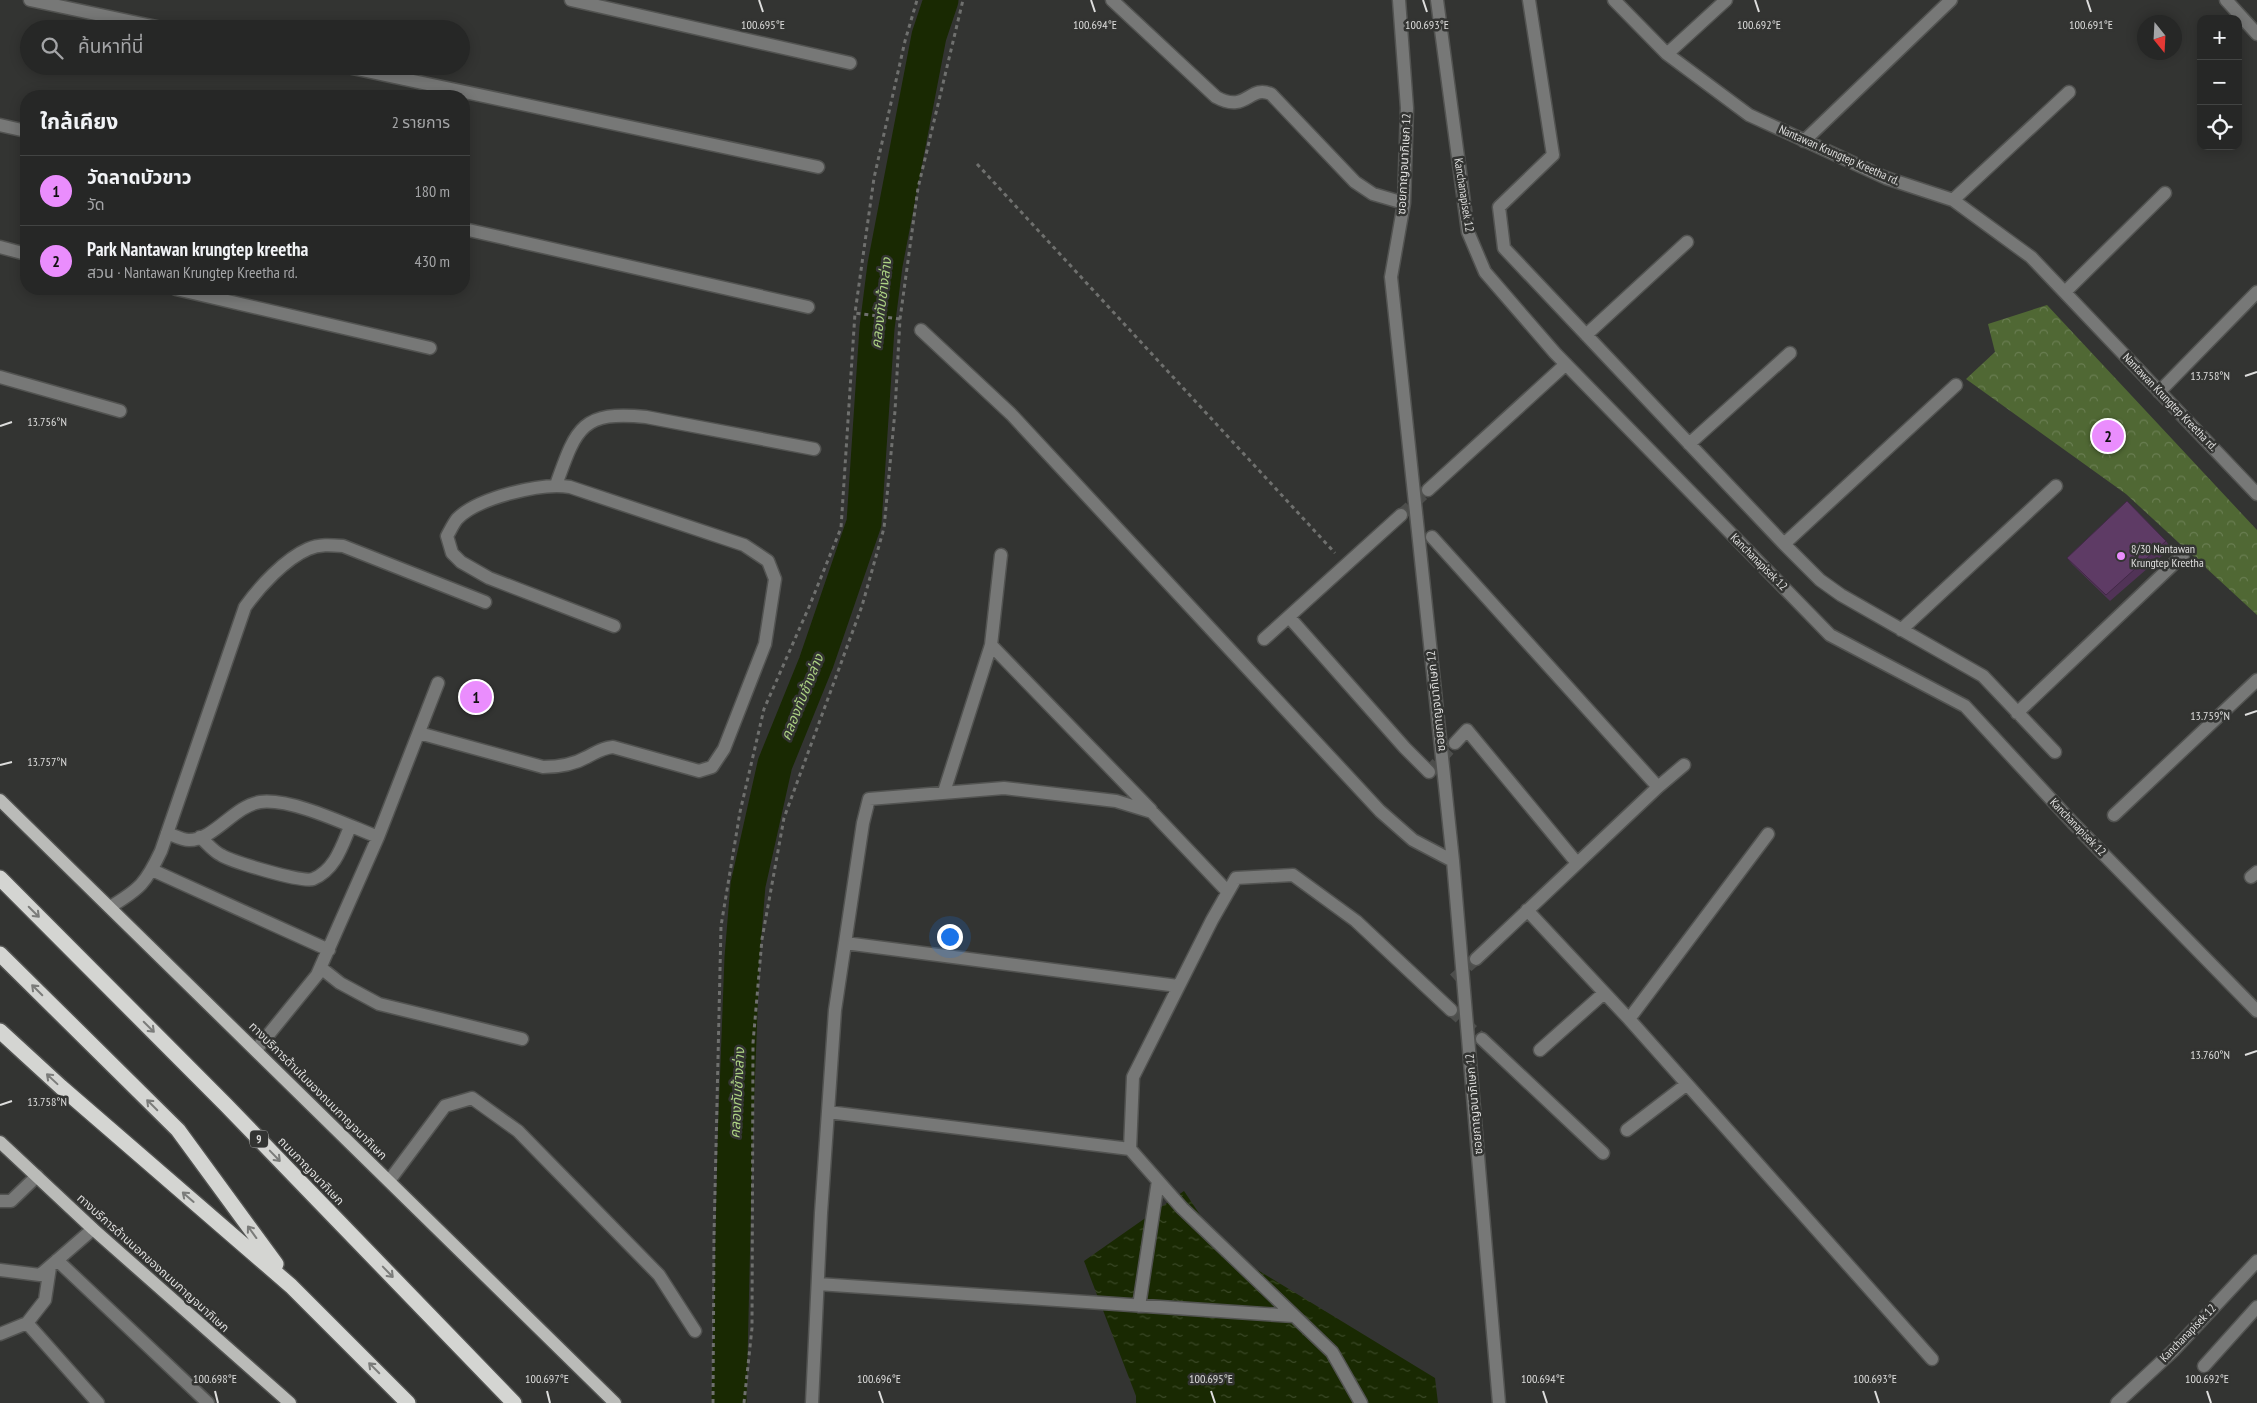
<!DOCTYPE html>
<html lang="th">
<meta charset="utf-8">
<style>
body{margin:0;font-family:"PT Sans Narrow","Noto Sans Thai",sans-serif;background:#323332;color:#f1f3f6}
.controls{position:absolute;right:15px;top:15px;display:grid;overflow:hidden;border-radius:10px;box-shadow:0 2px 12px #0003}
.controls button{width:45px;height:45px;display:grid;place-items:center;padding:0;border:0;border-bottom:1px solid #424443;background:#262726;color:#f1f3f6;font:25px sans-serif}
.compass{position:absolute;left:2137px;top:15px;width:45px;height:45px;border-radius:50%;background:#262726;box-shadow:0 2px 12px #0003;rotate:162deg}
.you{position:absolute;left:949px;top:936px;width:18px;height:18px;margin:-12px;border:4px solid #fff;border-radius:50%;background:#1a73e8;box-shadow:0 0 0 8px #1a73e833}
.badge{display:grid;place-items:center;width:32px;height:32px;border-radius:50%;background:#ea8dfd;color:#111;font-size:16px;font-weight:700}
.pin{position:absolute;translate:-50% -50%;border:2px solid #fff;box-shadow:0 1px 5px #0006}
.list{margin:0;padding:0;list-style:none}
h2{display:flex;justify-content:space-between;align-items:center;height:65px;margin:0;padding:0 20px;font-size:21px}
h2 small{font-size:16px;font-weight:400;color:#a4a5a7}
.list li{display:grid;grid-template-columns:32px 1fr auto;gap:15px;align-items:center;box-sizing:border-box;height:70px;padding:0 20px;border-top:1px solid #424443}
.list b{display:block;font-size:19px;white-space:nowrap}
.list p{margin:0;font-size:16px;white-space:nowrap;color:#a4a5a7}
.list em{font-size:16px;font-style:normal;color:#a4a5a7}
.icon{flex:none;width:28px;height:28px;fill:none;stroke:currentColor;stroke-width:2;stroke-linecap:round;stroke-linejoin:round}
.map{position:relative;flex:none;width:2257px;height:1403px;overflow:hidden}
.search{position:absolute;background:#262726;box-shadow:0 2px 12px #0003;left:20px;top:20px;width:450px;height:55px;display:flex;align-items:center;gap:12px;box-sizing:border-box;padding:0 18px;border-radius:28px;color:#a4a5a7;font-size:19px}
.panel{position:absolute;background:#262726;box-shadow:0 2px 12px #0003;left:20px;top:90px;width:450px;height:205px;border-radius:20px}
.map>svg:first-child{display:block}
.forest{fill:url(#forest-crowns)}
.water{fill:url(#water-ripples)}
.lines{fill:none;stroke-linecap:round;stroke-linejoin:round}
.river{stroke:#192902;stroke-width:35}
.minor-tunnel{stroke:#4d4e4c;stroke-width:12;stroke-dasharray:12 6;stroke-linecap:butt}
.minor-casing{stroke:#525351;stroke-width:15}
.major-casing{stroke:#525351;stroke-width:15}
.highway-casing{stroke:#525351;stroke-width:18}
.path{stroke:#6f706e;stroke-width:3;stroke-dasharray:4 4;stroke-linecap:butt}
.minor{stroke:#777877;stroke-width:12}
.major{stroke:#babbb8;stroke-width:12}
.highway{stroke:#d4d5d2;stroke-width:15}
.wall{fill:#513357}
.building{fill:#5e3b65;stroke:#422947}
.oneway{stroke:#7b7c7a}
.ticks{fill:none;stroke:#dededd;stroke-width:2}
.poi-dot{fill:#ea8dfd;stroke:#333432;stroke-width:2}
.labels{text-anchor:middle;stroke-width:5;stroke-linejoin:round;paint-order:stroke}
.shield{fill:#333432;stroke:#ababaa;stroke-width:1}
.shield-label{font-size:11px;font-weight:bold;fill:#dededd}
.street-label{font-size:12px;fill:#dededd;stroke:#333432}
.poi-label{font-size:12px;fill:#dededd;stroke:#333432;text-anchor:start}
.water-label{font-size:14px;font-style:italic;fill:#acd283;stroke:#333432}
.ticks-label{font-size:12px;text-anchor:middle;fill:#dededd;stroke:#333432;stroke-width:5;stroke-linejoin:round;paint-order:stroke}
</style>
<div class="map">
<svg width="2257" height="1403" viewBox="0 0 2257 1403">
<defs>
<pattern id="forest-crowns" width="20" height="18" patternUnits="userSpaceOnUse" patternTransform="scale(1.25)"><rect width="20" height="18" fill="#506834"/><path d="M2 6a3 3 0 1 1 6 0M12 15a3 3 0 1 1 6 0" fill="none" stroke="#697d51"/></pattern>
<pattern id="water-ripples" width="26" height="14" patternUnits="userSpaceOnUse" patternTransform="scale(1.25)"><rect width="26" height="14" fill="#192902"/><path d="M2 4q2-2 4 0t4 0M15 11q2-2 4 0t4 0" fill="none" stroke="#3a4826"/></pattern>
</defs>
<rect width="100%" height="100%" fill="#333432"/>
<path class="forest" d="M2047,305l210,225v85l-131,-121 -160,-115 29,-27 -7,-28z"/>
<path class="water" d="M1184,1191l39,58 212,129 3,25h-302v-7l-52,-135z"/>
<g class="lines">
<path class="river" d="M729,1403l6,-260 7,-185 6,-73 27,-121 41,-101 48,-140 13,-195 8,-63 44,-229 12,-36"/>
<path class="minor-tunnel" d="M1401,515l27,-25
M1429,772l26,-29
M1454,979l22,-20
M1451,1010l31,29"/>
<defs>
<path id="minor" d="M30,0l136,29
M571,0l279,63
M1112,0l104,97c31,17 33,-13 55,-3l84,88 18,12 31,9
M1399,0l8,108 -3,95 -13,74 62,584 46,542
M1437,0l31,232 17,40 70,81 275,282 135,71 108,117 184,188
M1529,0l24,155 -54,52 5,41 280,296 36,36 21,15 142,81 72,76
M1614,0l53,54 82,61 137,63 67,22 78,57 226,237
M2226,0l31,34
M1667,54l59,-54
M343,66l475,101
M0,125l26,6
M1804,141l147,-141
M1953,200l116,-108
M464,229l344,78
M0,247l26,7
M176,289l254,59
M2065,292l100,-99
M921,330l90,84 369,397 33,29 40,21
M1586,335l101,-93
M0,377l120,34
M2159,392l98,-100
M1689,444l101,-91
M556,485c20,-56 25,-75 90,-68l168,32
M1428,490l138,-126
M1432,537l226,250
M1784,544l172,-159
M1289,617l116,131 24,24
M1901,630l155,-144
M1264,639l137,-124
M991,645l160,165
M2017,713l166,-158
M419,733l124,34c16,0 30,-2 44,-10 10,-5 15,-9 26,-10l86,24 13,-4 12,-18 41,-105 10,-65 -7,-18 -24,-16 -174,-58c-28,-5 -93,11 -113,32 -4,5 -7,12 -10,17l5,17 9,9 28,16 125,48
M1455,743l12,-13 110,133
M944,792l47,-147 10,-90
M2114,815l143,-135
M167,833c6,2 15,7 22,7 25,0 45,-34 71,-38 32,-4 87,23 118,35
M200,837c7,6 13,14 21,18 12,7 81,28 92,24 22,-9 29,-33 37,-52
M152,870l177,80
M2251,877l6,-5
M110,907c30,-18 36,-24 51,-56l84,-244c14,-20 40,-48 63,-58 11,-5 23,-4 35,-3l142,56
M1527,910l102,109 303,340
M845,943l333,43
M1476,959l182,-172 26,-22
M321,968l19,15 39,21 143,35
M1629,1019l139,-185
M1482,1039l121,114
M256,1050l61,-75 61,-138 60,-154
M1540,1050l64,-57
M828,1112l302,37
M1627,1130l60,-46
M389,1181l56,-75 27,-8 46,33 141,144 36,56
M0,1201h11l26,-25
M57,1260l151,143
M0,1270l40,5 53,-46
M818,1284l476,32
M1139,1306l19,-125
M27,1323l71,80
M0,1334l27,-11 18,-23 5,-33
M2204,1366l53,-59
M812,1403l9,-190 14,-203 28,-187 6,-24 135,-11 112,13 36,11 76,80
M1361,1403l-29,-51 -150,-144 -52,-59 3,-72 79,-157 24,-42 57,-3 63,46 95,89
M2117,1403l57,-53 83,-89"/>
<path id="major" d="M0,800l615,603
M0,1142l93,87 197,174"/>
<path id="highway" d="M0,878l226,227 288,298
M0,954l178,176 98,134
M0,1031l61,56 230,199 117,117"/>
</defs>
<use href="#minor" class="minor-casing"/>
<use href="#major" class="major-casing"/>
<use href="#highway" class="highway-casing"/>
<path class="path" d="M977,164l358,389
M900,319l-45,-6 19,-135 31,-137 12,-41
M713,1403l1,-167 7,-310 19,-114 24,-103 45,-102 32,-79 14,-215
M744,1403l8,-75 1,-285 9,-104 22,-121 78,-212 22,-78 11,-117 5,-92 18,-131 45,-188"/>
<use href="#minor" class="minor"/>
<use href="#major" class="major"/>
<use href="#highway" class="highway"/>
</g>
<path class="wall" d="M2166,541l5,7 -61,53 -38,-37 -5,-6z"/>
<path class="building" d="M2127,501l39,40 -60,54 -39,-37z"/>
<defs><path id="oneway-shaft" d="M-6 0H5M1.5-3L5.5 0L1.5 3" fill="none" stroke-width="1.6" stroke-linecap="round" stroke-linejoin="round" transform="scale(1.25)"/></defs>
<g class="oneway">
<use href="#oneway-shaft" transform="translate(34 912) rotate(45)"/>
<use href="#oneway-shaft" transform="translate(37 990) rotate(-135)"/>
<use href="#oneway-shaft" transform="translate(149 1027) rotate(45)"/>
<use href="#oneway-shaft" transform="translate(52 1079) rotate(-137)"/>
<use href="#oneway-shaft" transform="translate(152 1105) rotate(-135)"/>
<use href="#oneway-shaft" transform="translate(275 1156) rotate(46)"/>
<use href="#oneway-shaft" transform="translate(188 1197) rotate(-139)"/>
<use href="#oneway-shaft" transform="translate(252 1232) rotate(-126)"/>
<use href="#oneway-shaft" transform="translate(388 1272) rotate(46)"/>
<use href="#oneway-shaft" transform="translate(374 1368) rotate(-135)"/>
</g>
<path class="ticks" d="M759,0l4,12M1091,0l4,12M1423,0l4,12M1755,0l4,12M2087,0l4,12M2245,376l12,-4M0,426l12,-4M2245,715l12,-4M0,765l12,-3M2245,1055l12,-4M0,1105l12,-4M215,1391l3,12M547,1391l3,12M879,1391l4,12M1211,1391l4,12M1543,1391l4,12M1875,1391l4,12M2207,1391l4,12"/>
<circle class="poi-dot" cx="2121" cy="556" r="5"/>
<g class="labels">
<rect class="shield" x="250" y="1130.5" width="18" height="17" rx="4"/>
<g class="shield-label">
<text x="259" y="1143">9</text>
</g>
<g class="street-label">
<text transform="translate(1839 155) rotate(24)" y="4">Nantawan Krungtep Kreetha rd.</text>
<text transform="translate(1404 164) rotate(-87)" y="4">ซอยกาญจนาภิเษก 12</text>
<text transform="translate(1464 195) rotate(81)" y="4">Kanchanapisek 12</text>
<text transform="translate(2170 402) rotate(46)" y="4">Nantawan Krungtep Kreetha rd.</text>
<text transform="translate(1759 562) rotate(45)" y="4">Kanchanapisek 12</text>
<text transform="translate(1436 701) rotate(-96)" y="4">ซอยกาญจนาภิเษก 12</text>
<text transform="translate(2078 827) rotate(46)" y="4">Kanchanapisek 12</text>
<text transform="translate(318 1091) rotate(45)" y="4">ทางบริการด้านในของถนนกาญจนาภิเษก</text>
<text transform="translate(1474 1104) rotate(-95)" y="4">ซอยกาญจนาภิเษก 12</text>
<text transform="translate(311 1171) rotate(46)" y="4">ถนนกาญจนาภิเษก</text>
<text transform="translate(153 1263) rotate(42)" y="4">ทางบริการด้านนอกของถนนกาญจนาภิเษก</text>
<text transform="translate(2188 1333) rotate(-46)" y="4">Kanchanapisek 12</text>
</g>
<g class="poi-label">
<text x="2131" y="553">8/30 Nantawan<tspan x="2131" dy="14">Krungtep Kreetha</tspan></text>
</g>
<g class="water-label">
<text transform="translate(881 303) rotate(-83)" y="5">คลองทับช้างล่าง</text>
<text transform="translate(802 697) rotate(-68)" y="5">คลองทับช้างล่าง</text>
<text transform="translate(737 1093) rotate(-87)" y="5">คลองทับช้างล่าง</text>
</g>
</g>
<g class="ticks-label">
<text x="763" y="29">100.695°E</text>
<text x="1095" y="29">100.694°E</text>
<text x="1427" y="29">100.693°E</text>
<text x="1759" y="29">100.692°E</text>
<text x="2091" y="29">100.691°E</text>
<text x="2210" y="380">13.758°N</text>
<text x="47" y="426">13.756°N</text>
<text x="2210" y="720">13.759°N</text>
<text x="47" y="766">13.757°N</text>
<text x="2210" y="1059">13.760°N</text>
<text x="47" y="1106">13.758°N</text>
<text x="215" y="1383">100.698°E</text>
<text x="547" y="1383">100.697°E</text>
<text x="879" y="1383">100.696°E</text>
<text x="1211" y="1383">100.695°E</text>
<text x="1543" y="1383">100.694°E</text>
<text x="1875" y="1383">100.693°E</text>
<text x="2207" y="1383">100.692°E</text>
</g>
</svg>
<div class="controls">
<button>+</button>
<button>−</button>
<button><svg class="icon" aria-label="locate" viewBox="0 0 24 24"><circle cx="12" cy="12" r="6"/><path d="M12 2v4M12 18v4M2 12h4M18 12h4"/></svg></button>
</div>
<svg class="compass" viewBox="-18 -18 36 36"><path d="M0-13l5 13h-10z" fill="#e53935"/><path d="M0 13l5-13h-10z" fill="#a4a5a7"/></svg>
<div class="you"></div>
<div class="pin badge" style="left:476px;top:697px">1</div>
<div class="pin badge" style="left:2108px;top:436px">2</div>
<div class="search"><svg class="icon" aria-label="search" viewBox="0 0 24 24"><circle cx="10" cy="10" r="6"/><path d="M15 15l6 6"/></svg>ค้นหาที่นี่</div>
<section class="panel">
<h2>ใกล้เคียง<small>2 รายการ</small></h2>
<ul class="list">
<li><span class="badge">1</span><div><b>วัดลาดบัวขาว</b><p>วัด</p></div><em>180 m</em></li>
<li><span class="badge">2</span><div><b>Park Nantawan krungtep kreetha</b><p>สวน · Nantawan Krungtep Kreetha rd.</p></div><em>430 m</em></li>
</ul>
</section>
</div>
